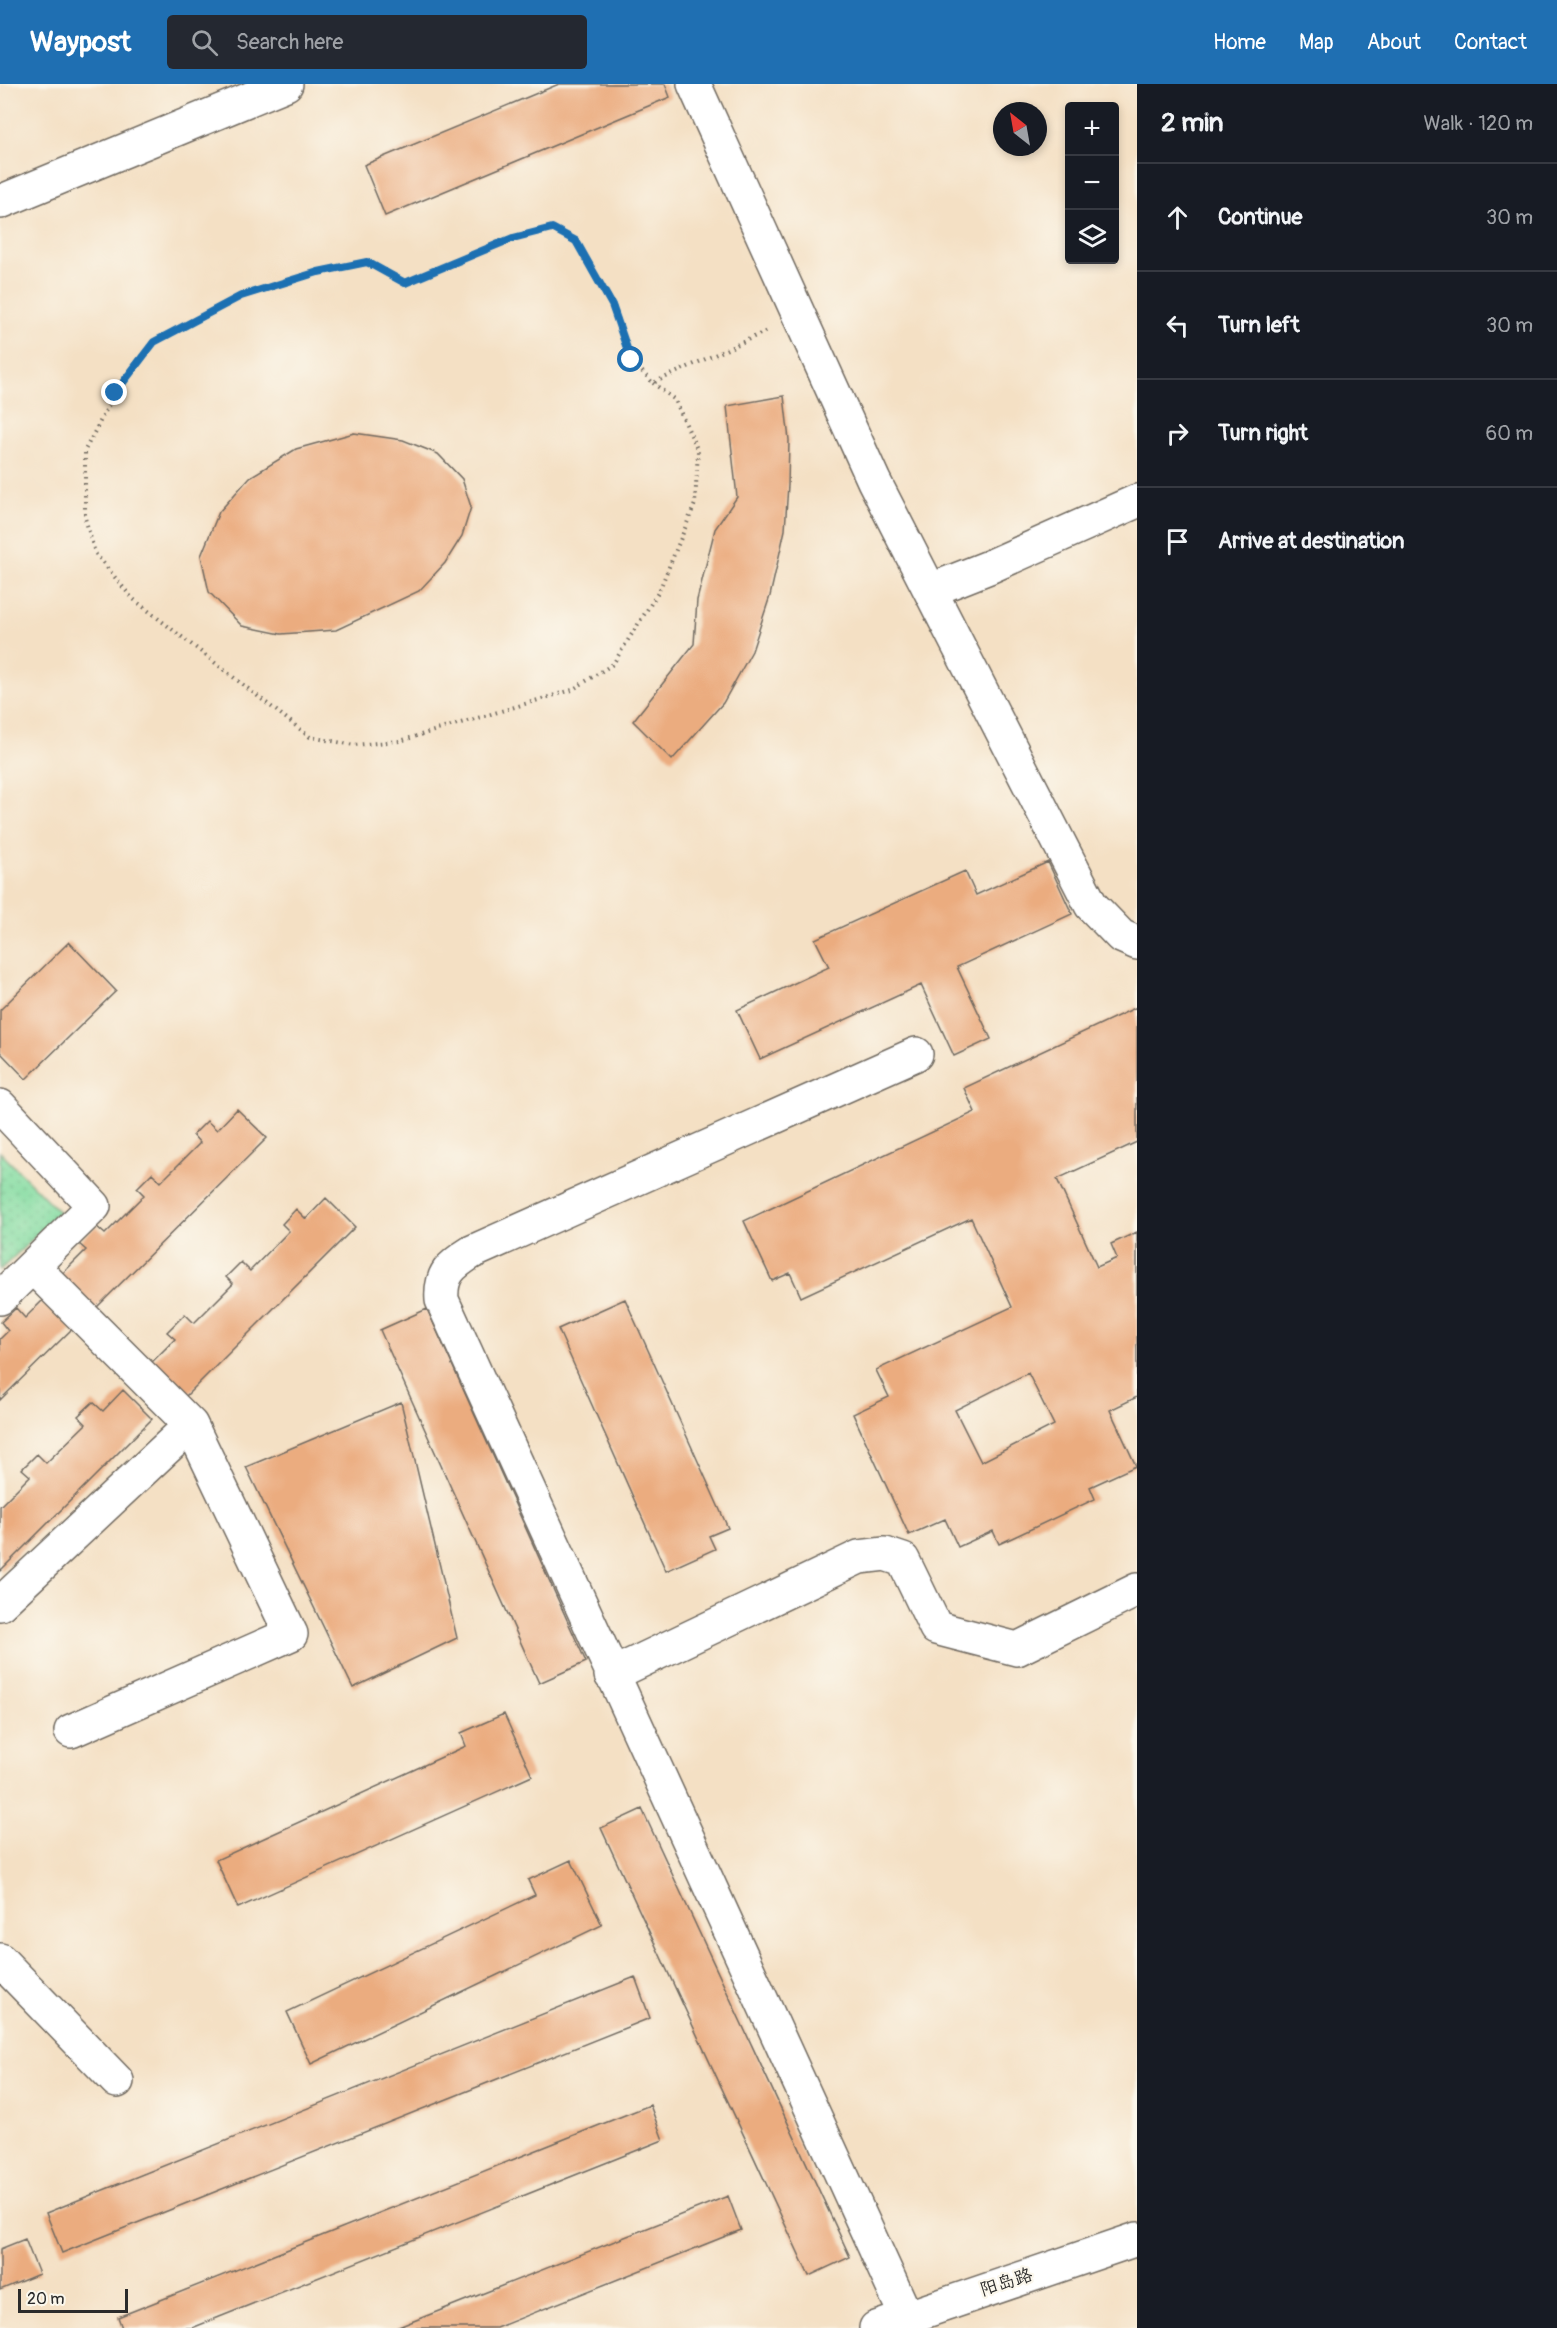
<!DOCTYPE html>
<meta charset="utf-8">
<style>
body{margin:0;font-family:Pangolin,"LXGW WenKai TC",sans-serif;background:#242831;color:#f1f3f6}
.controls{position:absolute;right:18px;top:18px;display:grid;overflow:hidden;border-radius:6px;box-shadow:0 3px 9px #0003}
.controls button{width:54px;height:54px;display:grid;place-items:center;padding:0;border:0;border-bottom:2px solid #363941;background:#171b24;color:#f1f3f6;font:30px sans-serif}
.compass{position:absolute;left:993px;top:18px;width:54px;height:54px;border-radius:50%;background:#171b24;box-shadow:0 3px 9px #0003;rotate:329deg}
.scale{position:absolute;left:18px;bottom:15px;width:110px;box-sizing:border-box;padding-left:6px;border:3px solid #2b2b2b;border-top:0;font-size:16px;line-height:21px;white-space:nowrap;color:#2b2b2b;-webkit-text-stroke:4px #fbf7ec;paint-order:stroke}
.stop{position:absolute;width:18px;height:18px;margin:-14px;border:4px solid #1f6fb2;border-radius:50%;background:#fff}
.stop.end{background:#1f6fb2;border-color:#fff;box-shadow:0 2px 6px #0008}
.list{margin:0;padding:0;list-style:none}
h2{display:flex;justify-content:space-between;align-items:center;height:78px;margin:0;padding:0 24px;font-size:26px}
h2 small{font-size:20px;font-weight:400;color:#9ea1a6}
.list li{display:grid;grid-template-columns:39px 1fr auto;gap:18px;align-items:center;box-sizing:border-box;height:108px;padding:0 24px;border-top:2px solid #363941}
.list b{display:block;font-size:22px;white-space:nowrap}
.list em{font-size:20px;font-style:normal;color:#9ea1a6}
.icon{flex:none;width:33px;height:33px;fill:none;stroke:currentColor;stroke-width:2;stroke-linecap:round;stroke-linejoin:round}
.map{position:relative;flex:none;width:1137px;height:2244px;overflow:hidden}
header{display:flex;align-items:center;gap:36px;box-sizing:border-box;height:84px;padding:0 30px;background:#1f6fb2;color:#fff}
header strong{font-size:28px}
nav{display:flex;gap:33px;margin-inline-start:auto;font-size:21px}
.search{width:420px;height:54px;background:#242831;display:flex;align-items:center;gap:15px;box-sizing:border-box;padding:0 21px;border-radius:6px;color:#9ea1a6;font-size:22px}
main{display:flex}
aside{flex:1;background:#171b24}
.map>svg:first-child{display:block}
.grass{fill:url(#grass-dots);stroke:#568366;stroke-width:1.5}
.building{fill:#ebac7f;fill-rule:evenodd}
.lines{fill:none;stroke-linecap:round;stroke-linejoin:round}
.minor-casing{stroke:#716a61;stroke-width:36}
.major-casing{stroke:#716a61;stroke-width:36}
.path{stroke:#716a61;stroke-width:4;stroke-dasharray:1.5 4.5;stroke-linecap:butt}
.minor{stroke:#fff;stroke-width:33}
.major{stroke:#fff;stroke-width:33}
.route{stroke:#1f6fb2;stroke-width:8}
.labels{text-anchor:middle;stroke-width:4.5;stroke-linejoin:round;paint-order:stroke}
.street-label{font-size:18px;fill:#2b2b2b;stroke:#fbf7ec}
</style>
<header>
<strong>Waypost</strong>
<div class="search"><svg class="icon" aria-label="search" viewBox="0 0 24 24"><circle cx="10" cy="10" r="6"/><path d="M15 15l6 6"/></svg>Search here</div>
<nav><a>Home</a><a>Map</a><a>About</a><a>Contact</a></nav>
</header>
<main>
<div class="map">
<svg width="1137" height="2244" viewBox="0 0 1137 2244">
<defs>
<pattern id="grass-dots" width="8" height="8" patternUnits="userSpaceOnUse" patternTransform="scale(1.5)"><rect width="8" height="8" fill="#82dba0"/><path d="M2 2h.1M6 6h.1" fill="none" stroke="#70bc8a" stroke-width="1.8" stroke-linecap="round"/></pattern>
</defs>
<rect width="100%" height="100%" fill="#fbf7ec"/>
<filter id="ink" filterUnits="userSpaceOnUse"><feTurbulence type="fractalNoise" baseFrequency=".0167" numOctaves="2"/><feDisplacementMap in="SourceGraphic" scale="12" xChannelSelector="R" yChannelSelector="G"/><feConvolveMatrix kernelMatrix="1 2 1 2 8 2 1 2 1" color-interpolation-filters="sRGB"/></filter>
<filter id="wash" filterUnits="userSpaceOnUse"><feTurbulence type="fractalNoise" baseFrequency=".008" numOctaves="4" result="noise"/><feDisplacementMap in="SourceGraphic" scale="24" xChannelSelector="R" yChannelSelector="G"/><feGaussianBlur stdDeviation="1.35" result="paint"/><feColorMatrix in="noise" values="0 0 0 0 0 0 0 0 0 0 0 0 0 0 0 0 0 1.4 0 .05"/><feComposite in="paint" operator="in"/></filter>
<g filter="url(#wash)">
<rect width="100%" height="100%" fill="#f4e0c4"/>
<path class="grass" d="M0,1068l60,61 -60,57z"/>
<g id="blocks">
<path class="building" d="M559,0h106l5,13 -285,119 -21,-51z
M784,312l5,44 -1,45 -3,45 -15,66 -18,55 -29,52 -51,57 -39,-39 61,-77 3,-44 18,-71 22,-32 -10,-91z
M354,349l49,7 35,14 24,25 9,28 -9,29 -17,27 -26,28 -83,39 -55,4 -39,-8 -33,-34 -8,-36 18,-44 31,-35 46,-28z
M1048,778l24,52 -115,53 34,72 -37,17 -33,-71 -161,74 -23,-49 92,-43 -14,-28 150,-68 11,24z
M69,858l47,49 -90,88 -26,-27v-42z
M1137,923v135l-80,37 40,88 20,-9 -6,-14 26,-12v165l-27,13 26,56 -46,21 5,12 -96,45 -6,-13 -35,16 -13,-28 -36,16 -56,-121 36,-17 -13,-27 136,-63 -41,-89 -170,79 -11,-24 -18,8 -28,-60 231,-109 -11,-24zM1028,1289l26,52 -73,37 -26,-52z
M237,1025l30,29 -174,173 -34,-34 27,-27 -8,-7 18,-17 9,8 39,-39 -7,-7 15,-15 9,9 39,-39 -7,-8 14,-14 10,9z
M326,1114l29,29 -173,173 -34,-34 27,-27 -8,-7 18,-18 9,9 39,-39 -7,-7 15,-15 9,9 39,-40 -7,-7 14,-15 10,10z
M46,1213l29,29 -75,74v-61l8,-8 -7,-9 15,-14 9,10z
M625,1215l103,229 -19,8 6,13 -49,22 -108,-242z
M427,1225l159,353 -47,21 -159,-353z
M123,1306l29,29 -152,152v-65l30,-30 -8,-7 15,-15 9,9 40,-39 -8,-8 15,-14 10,9z
M401,1318l56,236 -104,50 -107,-221z
M504,1630l28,62 -294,132 -22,-48 250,-114 -5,-13z
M642,1725l208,448 -41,19 -208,-448z
M571,1776l31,65 -291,139 -24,-52 248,-117 -7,-15z
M635,1893l15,41 -588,235 -16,-40z
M650,2021l13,35 -471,188h-70l-4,-11z
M728,2112l13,34 -245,98h-100z
M25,2155l14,35 -39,16v-41z"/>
</g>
</g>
<g filter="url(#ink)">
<use href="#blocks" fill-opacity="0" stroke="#716a61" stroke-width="1.5"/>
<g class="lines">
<defs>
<path id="minor" d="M694,0l180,397 217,424 30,31 16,7
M931,506l58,-23 148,-66
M0,1022l94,100 -94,92
M0,1520l191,-179 -158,-158
M611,1591l248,-118 26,-3 18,6 33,68 81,21 120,-59
M71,1647l220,-97 -100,-209
M0,1876l117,121
M906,2232l-464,-1016c-2,-26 9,-35 30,-48l444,-198"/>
<path id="major" d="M0,118l286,-118
M876,2244l261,-89"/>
</defs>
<use href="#minor" class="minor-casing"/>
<use href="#major" class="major-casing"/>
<path class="path" d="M653,299l22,17 23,51 -3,53 -36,87 -46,73 -41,26 -172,51 -46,4 -44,-8 -178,-139 -37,-45 -10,-35v-68l30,-57 39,-51 87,-46 77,-24 49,-10 38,21 108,-45 39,-10 24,13 37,64 18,55 22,23 116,-53"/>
<use href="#minor" class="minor"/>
<use href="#major" class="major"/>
</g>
</g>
<g class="lines" filter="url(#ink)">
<path class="route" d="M115,309l39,-51 87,-46 77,-24 49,-10 38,21 108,-45 39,-10 24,13 36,64 19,55"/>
</g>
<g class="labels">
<g class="street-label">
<text transform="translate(1006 2198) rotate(-18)" y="6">阳岛路</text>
</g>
</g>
</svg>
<div class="controls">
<button>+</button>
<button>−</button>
<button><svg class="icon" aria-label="layers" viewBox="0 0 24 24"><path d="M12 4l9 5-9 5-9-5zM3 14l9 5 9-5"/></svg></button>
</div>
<svg class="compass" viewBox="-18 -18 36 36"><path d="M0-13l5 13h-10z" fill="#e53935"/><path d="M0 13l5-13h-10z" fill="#9ea1a6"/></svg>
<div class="scale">20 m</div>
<div class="stop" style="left:631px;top:276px"></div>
<div class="stop end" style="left:115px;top:309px"></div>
</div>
<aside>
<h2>2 min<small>Walk · 120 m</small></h2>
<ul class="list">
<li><svg class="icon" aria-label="ahead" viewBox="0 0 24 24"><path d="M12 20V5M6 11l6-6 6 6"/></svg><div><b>Continue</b></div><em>30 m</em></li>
<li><svg class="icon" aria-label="left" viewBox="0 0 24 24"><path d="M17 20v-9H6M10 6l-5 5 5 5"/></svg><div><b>Turn left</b></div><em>30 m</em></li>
<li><svg class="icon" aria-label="right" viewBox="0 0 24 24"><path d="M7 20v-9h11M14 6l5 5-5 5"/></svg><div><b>Turn right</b></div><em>60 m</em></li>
<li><svg class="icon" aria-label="arrive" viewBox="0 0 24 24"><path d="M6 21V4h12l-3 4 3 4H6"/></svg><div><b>Arrive at destination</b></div></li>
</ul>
</aside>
</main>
